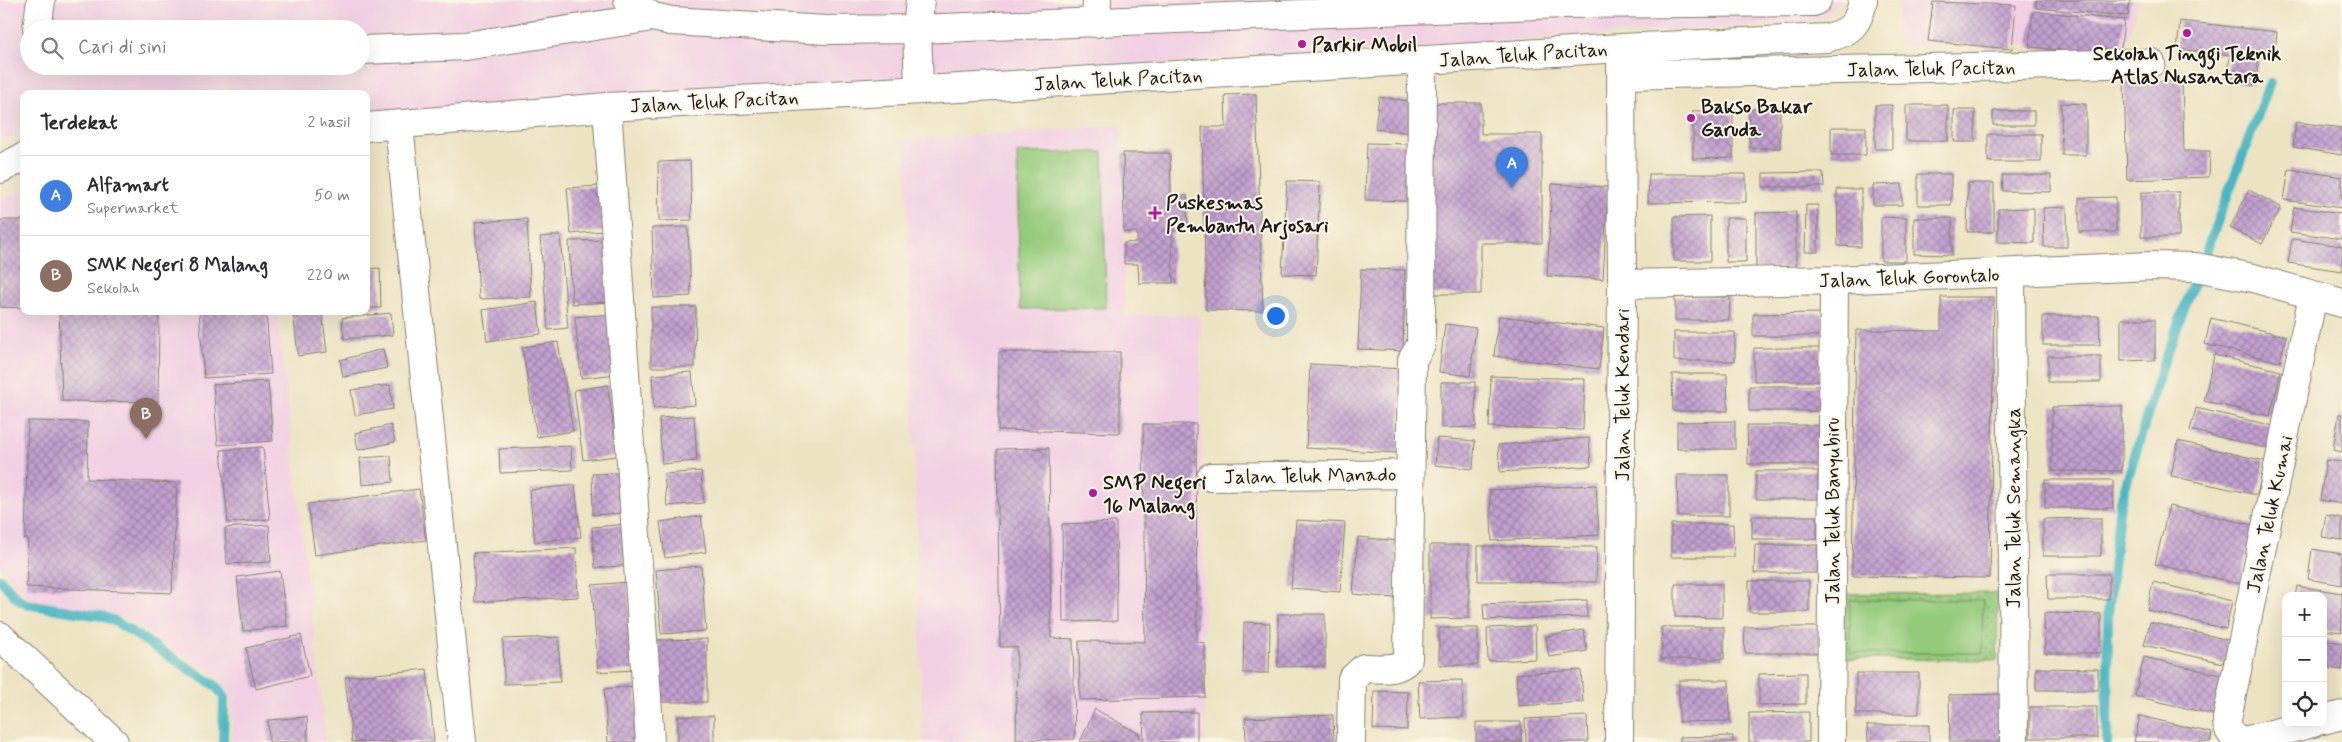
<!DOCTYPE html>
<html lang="id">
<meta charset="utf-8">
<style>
body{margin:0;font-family:Mynerve,sans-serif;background:#f7f7f7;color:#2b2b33}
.controls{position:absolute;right:15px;bottom:15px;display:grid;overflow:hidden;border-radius:10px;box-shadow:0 5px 20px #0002}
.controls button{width:45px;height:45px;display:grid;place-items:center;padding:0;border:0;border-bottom:1px solid #e1e1e2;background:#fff;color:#2b2b33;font:25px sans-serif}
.you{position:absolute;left:1275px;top:315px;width:18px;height:18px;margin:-12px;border:4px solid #fff;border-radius:50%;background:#1a73e8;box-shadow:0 0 0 8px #1a73e833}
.badge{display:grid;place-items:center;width:32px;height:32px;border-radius:50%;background:#b5179e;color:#fff;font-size:16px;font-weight:700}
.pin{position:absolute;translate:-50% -41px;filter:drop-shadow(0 1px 2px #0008)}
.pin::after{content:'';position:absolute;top:26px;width:18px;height:15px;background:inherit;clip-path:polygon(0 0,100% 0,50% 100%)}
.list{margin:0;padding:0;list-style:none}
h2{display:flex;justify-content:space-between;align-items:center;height:65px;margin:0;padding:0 20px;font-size:21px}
h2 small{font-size:16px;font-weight:400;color:#7c7c81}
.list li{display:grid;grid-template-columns:32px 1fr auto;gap:15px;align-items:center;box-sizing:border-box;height:80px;padding:0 20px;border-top:1px solid #e1e1e2}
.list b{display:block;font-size:19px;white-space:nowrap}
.list p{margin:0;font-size:16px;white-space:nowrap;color:#7c7c81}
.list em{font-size:16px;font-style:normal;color:#7c7c81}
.icon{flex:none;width:28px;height:28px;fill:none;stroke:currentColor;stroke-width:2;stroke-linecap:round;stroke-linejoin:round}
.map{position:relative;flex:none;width:2342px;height:742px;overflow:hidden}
.search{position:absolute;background:#fff;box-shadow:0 5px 20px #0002;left:20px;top:20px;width:350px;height:55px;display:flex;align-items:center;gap:12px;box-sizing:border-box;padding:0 18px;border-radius:28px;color:#7c7c81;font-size:19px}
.panel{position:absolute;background:#fff;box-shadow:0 5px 20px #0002;left:20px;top:90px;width:350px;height:225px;border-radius:10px}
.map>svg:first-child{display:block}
.built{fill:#f1d0e3;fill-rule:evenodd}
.grass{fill:url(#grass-dots);stroke:#58734c}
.pitch{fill:#95ca7b;stroke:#58734c}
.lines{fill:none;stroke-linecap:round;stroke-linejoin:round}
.stream{stroke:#49b7c3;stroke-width:10}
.building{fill:url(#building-cross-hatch)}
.minor-casing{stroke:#84806f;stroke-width:30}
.minor{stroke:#fff;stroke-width:28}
.poi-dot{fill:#b5179e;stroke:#fcf5e5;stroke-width:2}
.labels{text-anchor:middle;stroke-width:4;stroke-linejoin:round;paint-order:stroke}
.poi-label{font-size:20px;font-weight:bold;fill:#1c1c1c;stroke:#fcf5e5;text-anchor:start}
.street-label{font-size:20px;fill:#1c1c1c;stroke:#fcf5e5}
</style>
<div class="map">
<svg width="2342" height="742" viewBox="0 0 2342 742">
<defs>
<pattern id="grass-dots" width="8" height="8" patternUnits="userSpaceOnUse" patternTransform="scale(1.25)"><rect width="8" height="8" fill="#95ca7b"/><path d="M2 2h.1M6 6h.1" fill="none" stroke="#80ad6a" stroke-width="1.8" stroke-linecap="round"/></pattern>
<pattern id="building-cross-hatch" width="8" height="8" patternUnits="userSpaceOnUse" patternTransform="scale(1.25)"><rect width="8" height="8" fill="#c2a0d0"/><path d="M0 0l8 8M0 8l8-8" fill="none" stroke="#9d82a8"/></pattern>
</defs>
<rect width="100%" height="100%" fill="#fcf5e5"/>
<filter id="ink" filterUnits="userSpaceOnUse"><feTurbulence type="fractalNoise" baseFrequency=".02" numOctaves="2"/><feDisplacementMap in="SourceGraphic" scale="10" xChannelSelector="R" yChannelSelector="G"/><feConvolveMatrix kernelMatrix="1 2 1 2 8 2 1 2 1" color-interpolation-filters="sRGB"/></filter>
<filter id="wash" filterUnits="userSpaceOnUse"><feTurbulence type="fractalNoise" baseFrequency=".0096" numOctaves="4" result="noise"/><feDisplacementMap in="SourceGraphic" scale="20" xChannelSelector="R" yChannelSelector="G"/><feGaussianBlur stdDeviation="1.12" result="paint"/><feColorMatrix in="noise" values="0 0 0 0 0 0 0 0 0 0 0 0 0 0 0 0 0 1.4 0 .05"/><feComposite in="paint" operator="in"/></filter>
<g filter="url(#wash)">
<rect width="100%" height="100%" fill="#ece3c2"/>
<path class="built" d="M0,0h1841l-14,15 -14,6 -1447,94v-21h-342v43l-24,2zM29,29h332v37h-332z
M1899,0h240l-13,43 -230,2z
M1122,125l3,190h75l5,427h-282l-18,-602z
M24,190v121h253l49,431h-94v-41l-13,-24 -98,-61 -90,-15 -31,-34v-367z"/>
<path class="grass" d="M1998,593l-1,67 -156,-1v-65z"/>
<path class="pitch" d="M1103,152l3,156 -86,1 -3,-156z
M1850,600h133l-1,53h-132z"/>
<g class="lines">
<path class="stream" d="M2207,249l63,-166
M0,579l18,20 8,5 75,12 12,4 103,66 8,11 -1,45
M2107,742l1,-128 12,-110 42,-137 34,-90"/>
</g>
<g id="blocks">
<path class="building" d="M2036,0h94l-2,16 -92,-8z
M1933,2l83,3 -4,44 -84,-8z
M2033,11l91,9 -4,36 -91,-9z
M2180,21l97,11 -3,27 -43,-4 28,7 -5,24 -29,-8 6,-23 -54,-6z
M2182,81l2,70h26l-1,26 -82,3 -3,-98z
M1256,94l7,217 -57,-1 -4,-183h24l-1,-32z
M1379,97l38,5 -3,31 -39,-4z
M1428,103h53v31h61v109h-61v51h-53z
M2061,103l25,1v51h-24z
M1875,105h17v44h-17z
M1906,105h42v36h-42z
M1749,109h31v39h-31z
M1954,110h21v32h-21z
M1693,111h40v47l-40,1z
M1993,111h41v14h-41z
M2296,122l46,6v27l-49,-8z
M1831,127h35v28h-35z
M1988,134h53v28h-53z
M1367,143l41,1 -1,57 -42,-1z
M1123,153h47l1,43 16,-1 1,35 -16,1 1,52h-34l-1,-19h-14v-21l13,-1v-10h-13z
M690,161l2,59 -33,1 -1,-59z
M2289,169l53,8v31l-58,-8z
M1823,172l1,15h-61v-14z
M1649,174h97v28l-98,1z
M1918,174h33v31h-33z
M2002,175h49v17l-48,-1z
M1287,181l33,1 -4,93 -34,-1z
M1968,183h26v49h-27z
M1552,184l56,3 -5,92 -56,-3z
M1902,184v21h-29v-20z
M600,186l4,45 -33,3 -4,-46z
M1837,189h24v58l-23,-1z
M2249,190l32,17 -19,37 -32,-16z
M2141,192h38v45h-38z
M2116,197v35h-37v-34z
M1806,205h12v47h-13z
M2067,207v40h-23l-1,-39z
M2294,207l48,7v25l-52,-7z
M2034,208v35l-36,-1v-33z
M1796,212v56h-40v-55z
M1710,216v45h-36v-44z
M1881,217l25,1v43h-25z
M1726,218h20v44h-20z
M1914,218h38v37l-38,-1z
M527,219l4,78 -52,2 -4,-77z
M0,220h24v88l-24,-1z
M688,227l3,69 -37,2 -2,-70z
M560,235l8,93 -20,2 -8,-93z
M2292,239l50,7v25l-54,-8z
M610,240l3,62 -41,2 -3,-63z
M380,268l1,40h-15v-39z
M1361,269l44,1 -2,81 -45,-2z
M1675,297h55l-1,23h-54z
M1941,297h53l-4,281 -138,-2 4,-246 85,1z
M537,302l4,32 -54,7 -4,-31z
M651,307h45l-1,60h-44z
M59,311h100l-1,91 -96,-1z
M199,311h67l5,63 -67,4z
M293,311h29l5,41 -29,4z
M391,313l2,22 -49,4 -2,-21z
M1823,313v23h-70v-22z
M611,314l6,60 -36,4 -6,-61z
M1499,316l105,12 -5,41 -105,-13z
M2043,316h56l1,29h-57z
M2211,318l75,18 -6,26 -75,-18z
M2121,319h34v41l-34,1z
M1445,324l31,4 -6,48 -31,-4z
M1674,332h61v29h-61z
M558,342l15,89 -36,6 -15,-90z
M1754,348h66v33h-66z
M383,349l4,19 -44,9 -3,-17z
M999,352h121v81l-122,-3z
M2214,355l67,16 -11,45 -66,-15z
M2048,356h53v26h-53z
M1310,364l93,5 -5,84 -92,-5z
M692,372l3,33 -41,3 -2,-33z
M1672,374h55l1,37h-55z
M1491,376l94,3 -2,51 -94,-3z
M268,381l5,60 -55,4 -5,-60z
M1441,382h34l1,45 -35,1z
M390,385l3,24 -38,6 -4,-25z
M608,385l9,71 -34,4 -9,-70z
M1749,386h75v25h-75z
M2122,406v65h-70v-64z
M2196,408l78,18 -5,23 -79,-19z
M2339,414h3v38l-9,-2z
M694,416l3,45 -35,3 -3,-46z
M28,421l60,1 -1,57 90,4 -5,110 -146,-6 2,-48h-3z
M1735,421v28h-58v-27z
M1143,424h53l1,218 8,1v54l-125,3 -1,-59 66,1z
M391,425l4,17 -37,8 -3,-17z
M1747,425h76v39h-75z
M1437,438l38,3 -2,28 -38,-4z
M1589,438l2,28 -91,6 -2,-27z
M2178,441l87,20 -8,34 -86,-19z
M571,446l1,24 -72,3 -1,-24z
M263,447l7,72 -42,4 -7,-73z
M1049,448l2,190 22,1 2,100 -59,1 1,-93h-17l-3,-198z
M391,456l2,26 -31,3 -2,-27z
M2326,460l16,2v42l-22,-4z
M701,471l3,32 -37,3 -3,-32z
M1756,471h62v28h-62z
M623,473l1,40 -31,2 -1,-41z
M1677,475h52v41h-51z
M2045,480h68v28h-68z
M575,485l6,52 -46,5 -6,-52z
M1596,485l3,50 -107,6 -2,-51z
M419,489l7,51 -111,15 -7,-51z
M2169,506l84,19 -13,59 -85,-20z
M2326,515l16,3v22l-20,-3z
M701,516l5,36 -41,6 -5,-36z
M1752,516h65v23h-65z
M2101,518v38h-58v-37z
M1296,520l49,3 -5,69 -49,-4z
M1116,522l1,99 -54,1 -1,-98z
M628,524l3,41 -36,3 -3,-41z
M1671,524h62l1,33h-63z
M269,525l2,37 -44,2 -2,-36z
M1358,537l41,4 -5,57 -41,-4z
M1430,545h39v73l-39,1z
M1755,545h63v28h-64z
M1478,546l119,1 -1,35 -118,-1z
M576,548l2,49 -103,5 -2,-49z
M2312,549l30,5v31l-34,-6z
M701,566l5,65 -45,3 -5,-64z
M280,571l7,55 -44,5 -6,-54z
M2047,574h62v25h-61z
M1749,581h60v31h-60z
M628,582l6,88 -36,2 -6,-87z
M2153,582l79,19 -6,28 -79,-19z
M1675,584h47v34l-47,-1z
M2297,586l45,7v39l-19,-2v-34h-28z
M1587,600v17l-103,3 -1,-16z
M2044,613l57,1v39h-56z
M1278,614h47v52l-47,1z
M1244,622l26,1 -1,50h-26z
M2150,622l79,18 -6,23 -79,-18z
M1535,626l1,33 -48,2 -1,-33z
M1661,627h63v32h-62z
M1744,627h74v26h-73z
M1439,628h39v37h-39z
M1584,630l3,21 -38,6 -3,-21z
M301,635l9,41 -54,13 -10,-41z
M559,637l1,45 -56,2 -1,-45z
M707,639v63h-49l-1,-62z
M2323,640l19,3v27l-19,-3z
M2144,657l85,20 -10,39 -84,-20z
M2036,668l62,1v21h-62z
M427,669l7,73h-82l-7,-65z
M1581,670l2,32 -65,4 -2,-32z
M1806,673v31l-47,1v-31z
M1856,673h63v41h-63z
M1462,680l1,37 -43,2 -2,-38z
M1679,680h50l1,41 -51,1z
M636,686l3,56h-31l-4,-53z
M1374,691l34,1 -1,38 -34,-1z
M2006,694l1,48h-57l-1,-47z
M2030,707h67v31h-67z
M1095,709l44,25 1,8h-60z
M1197,712v30h-53l-1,-29z
M1809,712v30h-60v-29z
M1333,715l1,27h-88l-1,-24z
M678,716h36v26h-36z
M1587,716l1,26h-62l-1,-23z
M2140,716l72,17 -2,9h-76z
M307,717l1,25h-39l-1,-22z
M1476,722h45v20h-45z
M1867,725h62v17h-61z
M1733,736v6h-53v-5z"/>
</g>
</g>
<g filter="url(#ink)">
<use href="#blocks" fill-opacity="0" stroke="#84806f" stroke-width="1"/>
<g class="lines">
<defs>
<path id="minor" d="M628,0l25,17 18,4 156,9 90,-1 645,-25 251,-2 4,-2
M1096,23l1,-23
M37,29l4,-29
M361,50l104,-4 188,-29
M1622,75l529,-12
M919,89l-2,-60 3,-29
M607,107l43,635
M399,125l63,617
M366,127l241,-20 389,-21 625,-38 205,-10c24,-5 33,-14 37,-38
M0,169l24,-12
M2011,273l3,469
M1622,284l212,-4 317,-14 45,1 57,11 89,25
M1211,477l198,-3
M0,636l114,106
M2323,720l19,-5
M2313,723l-68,18c-12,-3 -18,-9 -18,-22l86,-424
M1351,742l1,-63 12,-11c14,0 34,4 44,-9l4,-299 9,-15 1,-285
M1619,742l3,-458 -1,-236
M1831,742l3,-462"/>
</defs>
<use href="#minor" class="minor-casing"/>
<use href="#minor" class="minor"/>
</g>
</g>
<g class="poi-dot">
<circle cx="2187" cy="33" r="5"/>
<circle cx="1302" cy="44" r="5"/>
<circle cx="1691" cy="118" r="5"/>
<path d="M1152.5 205.5h5v5h5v5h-5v5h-5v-5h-5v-5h5z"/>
<circle cx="1093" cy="493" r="5"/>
</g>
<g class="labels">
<g class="poi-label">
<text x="1312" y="51">Parkir Mobil</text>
<text x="2187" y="60" text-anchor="middle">Sekolah Tinggi Teknik<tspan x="2187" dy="23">Atlas Nusantara</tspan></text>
<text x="1701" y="113">Bakso Bakar<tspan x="1701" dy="23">Garuda</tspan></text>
<text x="1166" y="209">Puskesmas<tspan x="1166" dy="23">Pembantu Arjosari</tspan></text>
<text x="1103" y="489">SMP Negeri<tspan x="1103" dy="23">16 Malang</tspan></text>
</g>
<g class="street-label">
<text transform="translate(1523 54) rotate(-4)" y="7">Jalan Teluk Pacitan</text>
<text transform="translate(1931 68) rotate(-1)" y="7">Jalan Teluk Pacitan</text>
<text transform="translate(1118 79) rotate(-3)" y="7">Jalan Teluk Pacitan</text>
<text transform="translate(714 101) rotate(-3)" y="7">Jalan Teluk Pacitan</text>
<text transform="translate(1909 277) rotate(-2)" y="7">Jalan Teluk Gorontalo</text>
<text transform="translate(1622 395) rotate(-90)" y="7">Jalan Teluk Kendari</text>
<text transform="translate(1310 475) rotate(-1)" y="7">Jalan Teluk Manado</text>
<text transform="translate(2013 508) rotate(-90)" y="7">Jalan Teluk Semangka</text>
<text transform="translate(1832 511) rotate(-90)" y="7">Jalan Teluk Banyubiru</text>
<text transform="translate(2269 514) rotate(-78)" y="7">Jalan Teluk Kumai</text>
</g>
</g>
</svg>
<div class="controls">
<button>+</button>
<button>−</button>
<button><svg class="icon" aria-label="locate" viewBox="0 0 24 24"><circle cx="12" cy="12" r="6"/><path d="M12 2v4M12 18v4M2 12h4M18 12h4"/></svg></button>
</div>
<div class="you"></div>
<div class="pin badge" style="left:1512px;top:188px;background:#3f7fe0">A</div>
<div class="pin badge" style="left:146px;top:439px;background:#8d6e63">B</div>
<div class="search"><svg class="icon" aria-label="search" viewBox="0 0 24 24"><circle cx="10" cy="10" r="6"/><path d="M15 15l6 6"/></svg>Cari di sini</div>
<section class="panel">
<h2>Terdekat<small>2 hasil</small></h2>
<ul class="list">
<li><span class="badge" style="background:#3f7fe0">A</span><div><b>Alfamart</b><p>Supermarket</p></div><em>50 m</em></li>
<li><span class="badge" style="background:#8d6e63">B</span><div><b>SMK Negeri 8 Malang</b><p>Sekolah</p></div><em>220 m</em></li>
</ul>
</section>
</div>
